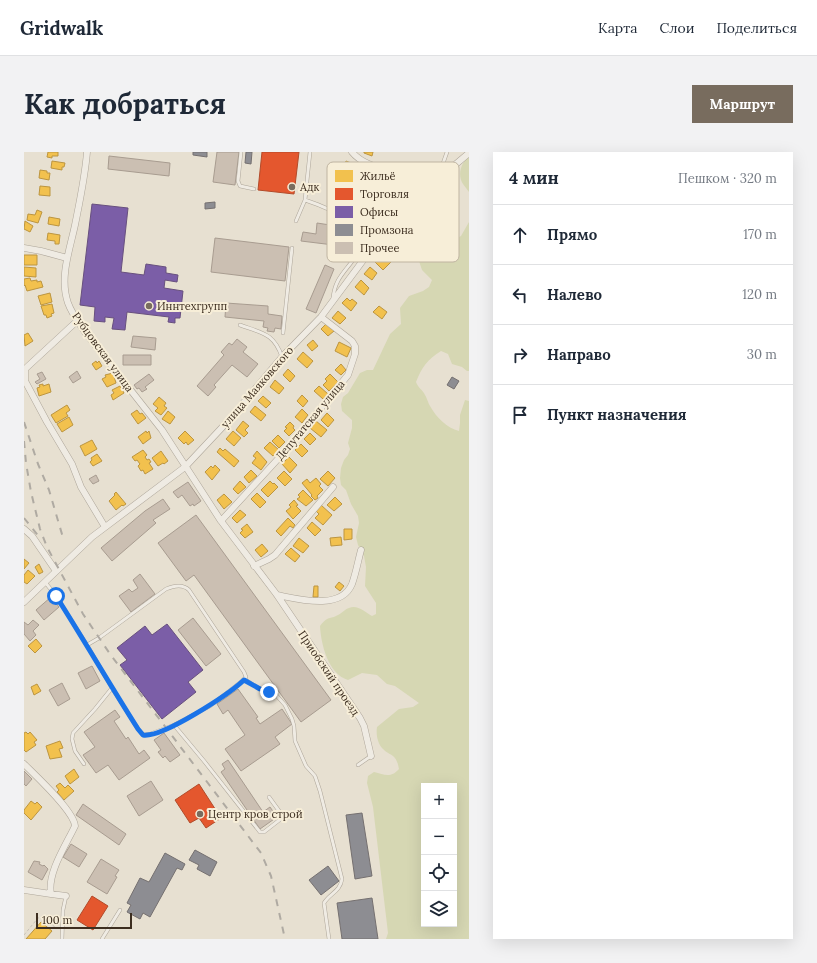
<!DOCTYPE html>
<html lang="ru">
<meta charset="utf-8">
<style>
body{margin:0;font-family:Lora,serif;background:#f2f2f3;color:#1f2937}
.controls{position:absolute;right:12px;bottom:12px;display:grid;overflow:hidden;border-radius:0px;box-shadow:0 4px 16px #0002}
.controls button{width:36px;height:36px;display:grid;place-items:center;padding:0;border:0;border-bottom:1px solid #e0e1e3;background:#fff;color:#1f2937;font:20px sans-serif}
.scale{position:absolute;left:12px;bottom:10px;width:96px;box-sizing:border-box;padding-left:4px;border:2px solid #3d2e20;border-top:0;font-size:11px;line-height:14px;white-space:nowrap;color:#3d2e20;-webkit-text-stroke:3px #f7eed8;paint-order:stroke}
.stop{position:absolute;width:12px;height:12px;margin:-9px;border:3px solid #1a73e8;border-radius:50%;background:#fff}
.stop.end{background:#1a73e8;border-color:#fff;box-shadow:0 1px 4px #0008}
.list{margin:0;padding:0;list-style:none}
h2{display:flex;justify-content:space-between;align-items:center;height:52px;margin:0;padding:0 16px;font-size:17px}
h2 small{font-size:13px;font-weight:400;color:#747a83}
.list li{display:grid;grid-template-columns:26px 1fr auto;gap:12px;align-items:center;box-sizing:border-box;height:60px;padding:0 16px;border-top:1px solid #e0e1e3}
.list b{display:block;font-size:15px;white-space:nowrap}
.list em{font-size:13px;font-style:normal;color:#747a83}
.icon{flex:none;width:22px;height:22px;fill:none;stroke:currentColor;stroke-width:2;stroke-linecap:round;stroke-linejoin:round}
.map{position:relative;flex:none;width:445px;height:787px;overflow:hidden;border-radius:0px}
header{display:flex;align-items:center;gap:24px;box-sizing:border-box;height:56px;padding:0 20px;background:#fff;border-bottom:1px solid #e0e1e3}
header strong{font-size:19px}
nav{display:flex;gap:22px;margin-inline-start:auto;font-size:14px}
.intro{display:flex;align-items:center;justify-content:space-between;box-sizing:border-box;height:96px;padding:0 24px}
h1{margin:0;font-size:28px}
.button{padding:10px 18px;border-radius:0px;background:#786c5e;color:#fff;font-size:14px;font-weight:700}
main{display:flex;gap:24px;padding:0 24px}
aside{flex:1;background:#fff;border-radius:0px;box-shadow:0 4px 16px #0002}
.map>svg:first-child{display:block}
.green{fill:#d6d7b3;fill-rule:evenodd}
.homes{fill:#f2c14e;stroke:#bc9540}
.shops{fill:#e4572e;stroke:#b24b2a}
.offices{fill:#7b5ea7;stroke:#68507e}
.industry{fill:#8d8d92;stroke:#757070}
.building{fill:#cbbfb2;stroke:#a89c90}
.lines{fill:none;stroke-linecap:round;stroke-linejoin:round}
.service-casing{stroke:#ada599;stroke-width:4}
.minor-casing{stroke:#ada599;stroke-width:7}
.path{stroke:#c8c2b9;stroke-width:1;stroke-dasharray:3 2;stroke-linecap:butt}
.service{stroke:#efebe3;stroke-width:3}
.minor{stroke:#efebe3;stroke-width:6}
.rail{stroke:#afaaa2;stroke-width:2;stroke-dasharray:7 7;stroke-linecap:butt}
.route{stroke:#1a73e8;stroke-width:5}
.poi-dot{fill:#786c5e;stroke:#f7eed8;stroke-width:1.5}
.labels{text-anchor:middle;stroke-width:4;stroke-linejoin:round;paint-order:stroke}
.poi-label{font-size:11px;fill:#3d2e20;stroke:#f7eed8;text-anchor:start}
.street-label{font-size:11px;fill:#3d2e20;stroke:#f7eed8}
.key{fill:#f7eed8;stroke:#bfb4a1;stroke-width:1}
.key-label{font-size:11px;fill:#3d2e20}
</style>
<header>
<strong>Gridwalk</strong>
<nav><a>Карта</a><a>Слои</a><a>Поделиться</a></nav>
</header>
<div class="intro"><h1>Как добраться</h1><a class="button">Маршрут</a></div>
<main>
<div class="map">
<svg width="445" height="787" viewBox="0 0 445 787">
<rect width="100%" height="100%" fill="#e7e0d1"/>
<path class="green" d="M445,4v36c-2,-3 -4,-5 -6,-8 -6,-9 -2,-21 6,-28z
M445,70v149h-2l-5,-4 -10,-3 -4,-10 -7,-3c-14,9 -19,16 -25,31 2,6 7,8 9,13 2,3 3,8 5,11 6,11 17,22 29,25l1,-8v-8l5,-15 4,1v538h-83l2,-6 -15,-126 -6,-24 1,-7 6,-4c11,3 17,6 25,-3 -3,-17 -9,-12 -17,-21 -5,-6 -6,-15 -5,-21l22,-18 14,-2 6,-4 -24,-17 -8,-2 -10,-9 -15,-2 -14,7c-20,-6 -27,-36 -28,-54 9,-11 9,-6 18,-11 4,-2 7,-6 11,-7 8,-4 16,4 23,8l4,-2v-11l-11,-17 1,-19 -2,-11 -6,-11 -2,-8 3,-14 -1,-7 -7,-12 -5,-14 -5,-5 -1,-7 1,-10 3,-8 4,-5 2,-6 -2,-6 4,-15v-8l-10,-9 -1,-7 2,-7 5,-4 12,-20 7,-3h6l17,-36 11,-10 -1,-16 9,-12 14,-5 6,-4 3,-7 -10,-10 -5,-15 -4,-5c0,-7 2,-10 6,-15 12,-16 22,-1 36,4l6,-3zM400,634h30v138h-30z"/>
<path class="homes" d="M24,0h10v4h-6v2l-5,-1z
M340,0h9l-1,4 -8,-3z
M28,9l13,2 -1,4h-2v3l-11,-2z
M322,9l10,4 -3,9 -11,-4z
M16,18l7,1v2h3l-1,7 -10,-2z
M16,34l10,1v9l-11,-1z
M13,58l5,2 -4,11 -11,-3 1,-6 7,1z
M25,65l11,2 -1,7 -11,-2z
M1,69l8,5 -3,6 -6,-3z
M24,81l12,2 -1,9h-4v-3l-8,-1z
M0,103h13v10h-13z
M362,104l6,5 -9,9 -8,-8 5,-5 3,2z
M0,115l12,1v9l-12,-1z
M346,115l7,6 -5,7 -8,-6z
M6,126l1,3 6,-1v2l4,-1 2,6 -16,4 -2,-6 -1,1v-7z
M337,128l8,8 -5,7 -9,-8z
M26,141l2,9 -11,3 -3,-9z
M323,146l3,3 2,-2 5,4 -6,8 -9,-8z
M28,152l2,9 -3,1 1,2 -5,2 -1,-3h-2l-3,-9z
M355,154l8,6 -5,7 -9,-7z
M314,159l8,7 -6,6 -8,-6z
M303,171l7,8 -6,5 -7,-7z
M4,181l5,8 -8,5 -1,-11z
M289,188l5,6 -6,5 -5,-6z
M315,190l12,6 -4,9 -12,-6z
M279,200l10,9 -6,7 -10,-9z
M72,209l1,2 2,-2 3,5 -6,4 -4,-6z
M317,212l5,6 -5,5 -6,-5z
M264,217l7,7 -5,6 -7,-7z
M89,221l3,10 -9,4 -5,-8 4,-2 -1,-2z
M306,222l8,8 -9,9 -6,-6 4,-4 -2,-2z
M251,228l9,8 -5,6 -9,-7z
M19,232v2l6,-2 2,8 -12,4 -2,-8 3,-1 -1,-2z
M96,234l4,7 -11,7 -2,-5 3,-2 -2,-3z
M295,234l9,8 -5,5 -9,-8z
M278,243l6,6 -5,6 -6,-6z
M239,244l8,7 -5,5 -8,-7z
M135,245l7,6 -2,3 3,2 -6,7 -6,-4 3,-3 -5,-4z
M43,253l3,5 -4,3 2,3 -12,7 -5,-8z
M231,254l11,9 -5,6 -11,-9z
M278,257l6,6 -6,8 -7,-6z
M113,258l3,4 2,-1 4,5 -8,6 -7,-10z
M144,259l7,6 -5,7 -8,-5z
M303,261l7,7 -6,7 -7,-7z
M45,265l4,8 -11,7 -5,-8z
M219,269l6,5 -4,4 3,3 -4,4 -8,-7z
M292,269l11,9 -6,7 -11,-9z
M266,270l4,4 -1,2 2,2 -6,6 -5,-5 3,-3 -2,-1z
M122,279l1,2 2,-2 2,7 -8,6 -5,-7z
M161,279l9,9 -6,5 -2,-3 -2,2 -6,-6z
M209,279l8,7 -7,8 -8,-7z
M286,281l6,6 -6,6 -6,-6z
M254,283l7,7 -6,6 -7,-7z
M68,288l5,9 -12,7 -5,-10z
M246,290l9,8 -6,6 -9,-8z
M277,292l7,7 -6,6 -7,-7z
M196,296l3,3 2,-2 14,12 -5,6 -17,-15z
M119,298l4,5 -2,2 2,3 2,-1 2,3 -2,1 4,6 -8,5 -2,-4 -2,1 -3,-5 2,-2 -3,-4 -2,1 -3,-4z
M137,299l7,10 -4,3 -1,-1 -5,3 -6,-8z
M233,299l10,11 -6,8 -9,-7 4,-5 -3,-2z
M73,302l5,7 -9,5 -3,-4 2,-2 -1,-2z
M265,305l8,8 -7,8 -8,-9z
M191,313l5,5 -8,10 -7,-8 6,-6 2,2z
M227,318l6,6 -8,7 -5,-6z
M260,319l8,8 -7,7 -8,-8z
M304,319l7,7 -7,8 -8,-7z
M292,326l5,6 -2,2 4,4 -6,6 1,2 -3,2 -4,-4 1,-1 -10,-12 5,-4 3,4z
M216,329l6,6 -8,7 -5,-5z
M246,329l3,3 1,-1 4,4 -10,10 -7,-7z
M279,338l10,10 -7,6 -9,-7 3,-2 -2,-2z
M92,340l10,12 -3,2 -1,-1 -6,5 -7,-9 6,-6 -1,-1z
M233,341l9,9 -6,6 -9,-9z
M200,342l8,8 -8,7 -7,-9z
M311,345l7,7 -8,7 -7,-6z
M270,348l4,5 -2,1 5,5 -8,8 -7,-8 5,-4 -2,-2z
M297,353l11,10 -9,10 -8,-7 4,-4 -3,-3z
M216,358l6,5 -9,8 -5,-5z
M264,366l7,7 -2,3 -3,-2 -9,10 -5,-5z
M288,370l9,8 -6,6 -8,-8z
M223,372l6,8 -8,6 -5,-5 3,-3 -2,-1z
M320,377h8v10l-8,1z
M317,385l1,8 -11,1 -1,-8z
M275,386l10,8 -6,7 -10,-7z
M238,392l6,7 -7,6 -6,-7z
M267,396l9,8 -5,6 -10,-8z
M0,407l5,4 -5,6z
M15,412l4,8 -4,2 -4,-7z
M4,418l7,6 -8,8 -3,-2v-7z
M315,430l5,4 -4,5 -5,-4z
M290,434h4v11h-5z
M12,487l6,7 -7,7 -7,-7z
M13,532l4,7 -7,4 -3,-8z
M2,580l2,2 2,-2 7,8 -3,2 2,3 -10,7 -2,-2v-17z
M36,589l3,7 -4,1 3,8 -12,2 -4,-13z
M50,617l5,8 -9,7 -5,-8z
M36,631l5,5 3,-3 6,6 -10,9 -7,-8 2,-2 -3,-4z
M7,649l4,3 2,-2 5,5 -11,13 -7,-7v-3z
M17,770l11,9 -7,8h-19z"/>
<path class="shops" d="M238,0h37l-5,42 -36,-4z
M175,632l22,34 -15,10 -7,-10 -9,5 -15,-23z
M68,744l16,10 -15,24 -16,-10z"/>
<path class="offices" d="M68,52l36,4 -7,64 23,3 2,-11 20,3v6l12,2 -1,7 -12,-2 -1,8 19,3 -3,27h-5v5l-7,-1 1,-5 -42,-5 -2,18 -13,-1 2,-11 -9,-1v5l-11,-1 1,-14 -15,-2z
M143,472l36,46 -15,12 8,10 -34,27 -42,-54 7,-5 -10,-12 28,-22 7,9z"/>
<path class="industry" d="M169,0h14v5l-14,-2z
M222,0h6l-1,12 -6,-1z
M191,50v6l-10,1v-6z
M428,225l7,4 -5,8 -7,-4z
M338,661l10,63 -17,3 -9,-64z
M171,698l22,12 -7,14 -13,-7 2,-4 -10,-5z
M141,701l20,11 -3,6 -5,-2 -27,49 -7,-4 -3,6 -13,-7 4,-7 -4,-2 13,-25 9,4z
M304,714l11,15 -18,14 -12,-15z
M348,746l6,41h-36l-5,-36z"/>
<path class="building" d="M193,0h22l-4,33 -22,-3z
M85,4l61,7 -1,13 -61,-7z
M293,71l13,2 -1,7 22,3 -1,12 -49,-6 2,-9 13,2z
M191,86l74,9 -4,34 -74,-9z
M301,113l9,4 -18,44 -10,-4z
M202,151l42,3v8l14,2 -1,13 -6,-1 -1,4 -7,-1 1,-3 -5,-1 1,-6 -39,-4z
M109,184l23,2 -1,12 -24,-3z
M213,187l10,8 -4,5 15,12 -11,13 -15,-12 -18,20 2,2 -8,9 -11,-10 27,-31 -3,-3 8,-9 3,2z
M99,203h28v10h-28z
M53,219l4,7 -8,5 -4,-6z
M18,220l4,7 -9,5 -2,-2 5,-3 -3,-5z
M125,222l5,6 -9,7 2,2 -5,3 -3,-4 -2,1 -3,-4z
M72,323l3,6 -6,3 -4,-5z
M164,330l13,19 -7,5 -1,-2 -3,2 -8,-11 -4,3 -5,-6z
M139,347l7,10 -17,11 3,3 -44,38 -11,-13 44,-37z
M172,363l135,185 -30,22 -107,-147 -8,6 -28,-38z
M116,422l15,20 -24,18 -12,-16 10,-7 3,3 6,-4 -5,-8z
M27,445l8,10 -15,13 -8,-10z
M169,466l28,36 -15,12 -28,-36z
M9,468l6,5 -6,6 3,4 -6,6 -6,-7v-12l4,3z
M68,514l8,15 -14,8 -8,-16z
M38,531l8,16 -12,7 -9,-16z
M214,537l20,28 -2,1 4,6 22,-15 10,15 -17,13 5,7 -39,27 -16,-22 20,-14 -17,-25 -5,4 -6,-10z
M91,558l5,7 -6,4 12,18 2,-2 11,17 5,-4 6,8 -31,22 -11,-15 -12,8 -13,-18 12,-8 -11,-15z
M140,581l16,22 -10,7 -5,-6 -2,2 -5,-6 3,-2 -7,-10z
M204,608l35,52 7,-5 7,10 -17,12 -39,-57 4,-3 -3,-5z
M0,619l8,8 -6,7 -2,-2z
M127,629l12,19 -24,16 -12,-20z
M59,652l43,30 -7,11 -43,-30z
M47,692l16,10 -8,13 -16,-10z
M77,707l18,11 -4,6 2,1 -10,17 -20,-12z
M10,709l6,1 -1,2 4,2 1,-1 4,4 -6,11 -14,-8z"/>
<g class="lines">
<defs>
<path id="service" d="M217,0l-3,29 2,5 14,3
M416,20l7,-20
M378,23c8,-4 19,2 25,7
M281,48c21,7 72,26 51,56 -11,16 -21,22 -23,42
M272,69l9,-21 5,-48
M216,173c22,8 34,8 42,32
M259,181l9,-85
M21,430l11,14 31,49 12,-7 67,-49c7,-3 17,-5 23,1l55,82 2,5 -4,4 -32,25 -36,19 30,36 56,71h4l18,-14v-3l-13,-18
M63,493l25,43 26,41 5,6 7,-1 24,-9
M220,527l16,10 16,6 9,10 7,14 2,7 1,15 11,25 9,10 5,15 22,88c-2,13 -12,14 -18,24l5,36
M60,612l-9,-13 -3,-12 1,-6 22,-24 17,-21
M334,613l13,-9
M38,787l1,-29 3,-14
M78,787l18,-29"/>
<path id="minor" d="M63,0c-2,25 -7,48 -12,73 -5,24 -16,53 -7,78 4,11 11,20 17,29l77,98 59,91 56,74 83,123 4,8 7,30
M328,0c11,14 34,17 50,23 -7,12 -5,28 -6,41
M0,96l17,3 26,7
M0,229h1v-12l52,-48
M1,229l22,41 25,42 9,23 24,40
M197,369l68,-74 59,-72 7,-21v-8l-3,-5 -31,-24
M0,377l8,7 24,35
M230,414l15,-7 6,-4 58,-68
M253,443c21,4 64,16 75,-11 4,-11 6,-23 9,-34
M0,450l68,-65 93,-70 45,-48 52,-62 39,-40 75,-101 20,-23 23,-20 17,-9 13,-11
M0,612c12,12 50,47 51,62 -9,19 -28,47 -24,68l15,2
M0,738l27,4"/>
</defs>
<use href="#service" class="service-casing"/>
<use href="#minor" class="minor-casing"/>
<path class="path" d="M0,783l14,-17 5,-1 14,12"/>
<use href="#service" class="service"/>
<use href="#minor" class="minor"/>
<path class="rail" d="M0,270l14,42 11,26 15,51
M0,289l2,22 5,29 9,37 7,18 36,67 27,40 151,199 10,23 14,63
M0,366l16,20"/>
</g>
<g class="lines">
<path class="route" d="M32,444c28,44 54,89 82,133l5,6c20,3 86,-41 101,-55l16,9 9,3"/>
</g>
<g class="poi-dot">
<circle cx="268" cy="35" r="4"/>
<circle cx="125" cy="154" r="4"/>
<circle cx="176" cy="662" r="4"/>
</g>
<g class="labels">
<g class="poi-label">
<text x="276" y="39">Адк</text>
<text x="133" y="158">Иннтехгрупп</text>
<text x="184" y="666">Центр кров строй</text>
</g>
<g class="street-label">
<text transform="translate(79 200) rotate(54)" y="4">Рубцовская улица</text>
<text transform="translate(233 235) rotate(-49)" y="4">улица Маяковского</text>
<text transform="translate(286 268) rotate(-50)" y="4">Депутатская улица</text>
<text transform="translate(305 521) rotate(56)" y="4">Приобский проезд</text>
</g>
</g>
<rect x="303" y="10" width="132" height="100" rx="6" class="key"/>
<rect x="311" y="18" width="18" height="12" fill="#f2c14e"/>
<rect x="311" y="36" width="18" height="12" fill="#e4572e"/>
<rect x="311" y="54" width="18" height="12" fill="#7b5ea7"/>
<rect x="311" y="72" width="18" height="12" fill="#8d8d92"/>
<rect x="311" y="90" width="18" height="12" fill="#cbbfb2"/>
<g class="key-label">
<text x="336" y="28">Жильё</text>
<text x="336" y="46">Торговля</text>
<text x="336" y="64">Офисы</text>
<text x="336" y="82">Промзона</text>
<text x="336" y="100">Прочее</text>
</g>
</svg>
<div class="controls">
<button>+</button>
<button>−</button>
<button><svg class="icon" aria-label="locate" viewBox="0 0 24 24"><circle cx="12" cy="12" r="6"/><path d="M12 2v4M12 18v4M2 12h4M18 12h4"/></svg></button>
<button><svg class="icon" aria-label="layers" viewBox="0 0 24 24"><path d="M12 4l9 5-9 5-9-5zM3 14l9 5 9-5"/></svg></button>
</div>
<div class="scale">100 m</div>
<div class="stop" style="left:32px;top:444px"></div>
<div class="stop end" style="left:245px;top:540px"></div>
</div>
<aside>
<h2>4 мин<small>Пешком · 320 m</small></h2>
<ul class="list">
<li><svg class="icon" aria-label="ahead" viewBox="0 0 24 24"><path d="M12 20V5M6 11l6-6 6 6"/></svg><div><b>Прямо</b></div><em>170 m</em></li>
<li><svg class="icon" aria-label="left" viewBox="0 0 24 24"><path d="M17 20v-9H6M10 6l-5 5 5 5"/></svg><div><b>Налево</b></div><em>120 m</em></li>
<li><svg class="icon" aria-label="right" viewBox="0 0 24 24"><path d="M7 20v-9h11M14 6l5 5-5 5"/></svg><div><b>Направо</b></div><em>30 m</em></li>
<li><svg class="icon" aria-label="arrive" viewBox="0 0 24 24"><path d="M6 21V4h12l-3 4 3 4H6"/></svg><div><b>Пункт назначения</b></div></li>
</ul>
</aside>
</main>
